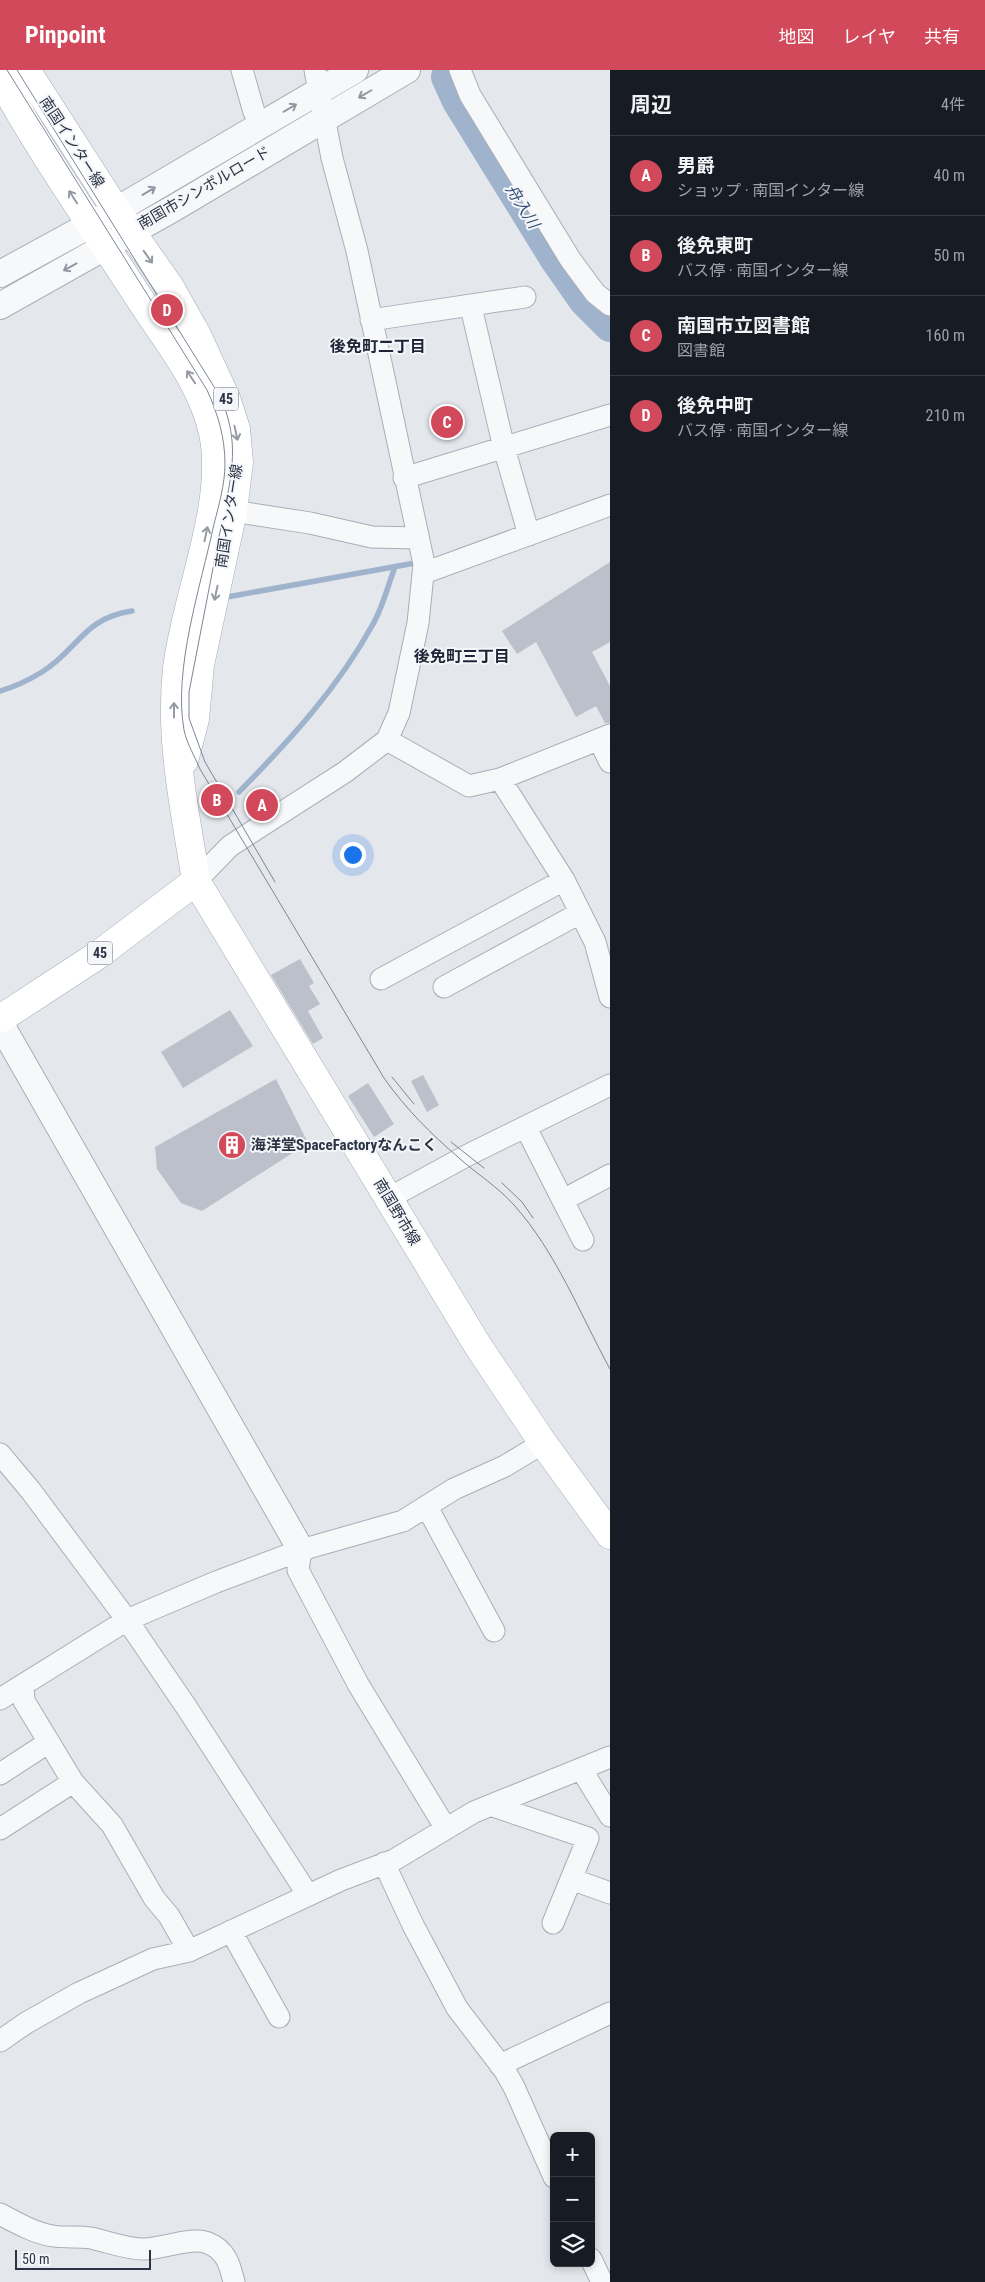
<!DOCTYPE html>
<html lang="ja">
<meta charset="utf-8">
<style>
body{margin:0;font-family:"Roboto Condensed","Noto Sans JP",sans-serif;background:#20242c;color:#f1f3f6}
.controls{position:absolute;right:15px;bottom:15px;display:grid;overflow:hidden;border-radius:8px;box-shadow:0 2px 8px #0003}
.controls button{width:45px;height:45px;display:grid;place-items:center;padding:0;border:0;border-bottom:1px solid #363941;background:#171b24;color:#f1f3f6;font:25px sans-serif}
.scale{position:absolute;left:15px;bottom:12px;width:136px;box-sizing:border-box;padding-left:5px;border:2px solid #2b3445;border-top:0;font-size:14px;line-height:18px;white-space:nowrap;color:#2b3445;-webkit-text-stroke:4px #f4f6f9;paint-order:stroke}
.you{position:absolute;left:352px;top:784px;width:18px;height:18px;margin:-12px;border:4px solid #fff;border-radius:50%;background:#1a73e8;box-shadow:0 0 0 8px #1a73e833}
.badge{display:grid;place-items:center;width:32px;height:32px;border-radius:50%;background:#d1495b;color:#fff;font-size:16px;font-weight:700}
.pin{position:absolute;translate:-50% -50%;border:2px solid #fff;box-shadow:0 1px 5px #0006}
.list{margin:0;padding:0;list-style:none}
h2{display:flex;justify-content:space-between;align-items:center;height:65px;margin:0;padding:0 20px;font-size:21px}
h2 small{font-size:16px;font-weight:400;color:#9ea1a6}
.list li{display:grid;grid-template-columns:32px 1fr auto;gap:15px;align-items:center;box-sizing:border-box;height:80px;padding:0 20px;border-top:1px solid #363941}
.list b{display:block;font-size:19px;white-space:nowrap}
.list p{margin:0;font-size:16px;white-space:nowrap;color:#9ea1a6}
.list em{font-size:16px;font-style:normal;color:#9ea1a6}
.icon{flex:none;width:28px;height:28px;fill:none;stroke:currentColor;stroke-width:2;stroke-linecap:round;stroke-linejoin:round}
.map{position:relative;flex:none;width:610px;height:2212px;overflow:hidden}
header{display:flex;align-items:center;gap:30px;box-sizing:border-box;height:70px;padding:0 25px;background:#d1495b;color:#fff}
header strong{font-size:24px}
nav{display:flex;gap:28px;margin-inline-start:auto;font-size:18px}
main{display:flex}
aside{flex:1;background:#171b24}
.map>svg:first-child{display:block}
.lines{fill:none;stroke-linecap:round;stroke-linejoin:round}
.stream{stroke:#9fb4cc;stroke-width:5.5}
.river{stroke:#9fb4cc;stroke-width:32}
.building{fill:#bbc0ca}
.minor-casing{stroke:#a9aeb7;stroke-width:23}
.tertiary-casing{stroke:#a9aeb7;stroke-width:28}
.secondary-casing{stroke:#a9aeb7;stroke-width:29}
.primary-casing{stroke:#a3abb8;stroke-width:29}
.minor{stroke:#f7f8fa;stroke-width:21}
.tertiary{stroke:#f7f8fa;stroke-width:26}
.secondary{stroke:#fff;stroke-width:28}
.primary{stroke:#fff;stroke-width:28}
.tram{stroke:#7d8696;stroke-width:1}
.oneway{stroke:#9196a0}
.oneway2{stroke:#959aa2}
.labels{text-anchor:middle;stroke-width:4;stroke-linejoin:round;paint-order:stroke}
.shield{fill:#f4f6f9;stroke:#676e7b;stroke-width:1}
.shield-label{font-size:14px;font-weight:bold;fill:#2b3445}
.street-label{font-size:15px;fill:#2b3445;stroke:#f4f6f9}
.poi-label{font-size:15px;font-weight:bold;fill:#2b3445;stroke:#f4f6f9;text-anchor:start}
.water-label{font-size:16px;font-style:italic;fill:#34527a;stroke:#f4f6f9}
.neighbourhood-label{font-size:16px;font-weight:bold;fill:#1d2536;stroke:#f4f6f9}
</style>
<header>
<strong>Pinpoint</strong>
<nav><a>地図</a><a>レイヤ</a><a>共有</a></nav>
</header>
<main>
<div class="map">
<svg width="610" height="2212" viewBox="0 0 610 2212">
<rect width="100%" height="100%" fill="#e4e7ec"/>
<g class="lines">
<path class="stream" d="M227,527l188,-34
M0,621c14,-4 29,-11 42,-19 36,-22 41,-54 90,-61
M239,722c51,-52 99,-104 134,-168 10,-17 15,-39 22,-57"/>
<path class="river" d="M447,7l11,24 97,157 30,43 25,25"/>
</g>
<path class="building" d="M610,492v80l-18,10 18,34v37h-5l-9,-17 -20,11 -40,-75 -19,12 -15,-23z
M300,889l14,24 -5,3 11,18 -12,7 15,27 -10,6 -42,-69z
M230,940l23,36 -70,42 -22,-36z
M423,1005l16,30 -12,7 -16,-31z
M276,1009l32,64 -106,68 -21,-8 -24,-34 -2,-22z
M368,1013l26,41 -20,13 -26,-41z"/>
<g class="lines">
<defs>
<path id="minor" d="M242,0l12,42
M460,0l10,25 100,164 25,34 15,12
M471,237l33,141 25,87
M371,250l154,-23
M404,408l206,-63
M219,439l91,14 62,14 46,1
M424,503l186,-68
M387,670l82,46 31,-7 110,-44
M599,670l11,22
M500,709l64,101 31,62 15,55
M196,811l34,-35 115,-74 42,-32 12,-27 19,-90 6,-59 -67,-313 -25,-93 -17,-88
M381,909l183,-99
M444,917l136,-74
M526,1058l57,112
M389,1128l79,-43 142,-70
M563,1130l47,-25
M0,1384l31,37 96,129 60,88 121,187
M427,1437l67,124
M301,1480l-3,20 60,114 87,143
M23,1615l1,16 49,81 39,43 42,73 15,18 20,35
M0,1629l127,-79 89,-38 85,-32 102,-29 51,-32 51,-23 38,-23
M581,1699l29,47
M0,1704l49,-32
M493,1736l95,32 -35,85
M0,1759l73,-47
M384,1793l29,62 44,83 48,63 9,16 40,90
M571,1809l39,14
M231,1861l48,86
M0,1971l26,-18 53,-30 74,-34 36,-8 152,-71 53,-20 80,-48 136,-55
M500,1995l110,-52
M0,2144c17,9 34,19 53,22 13,2 26,0 38,2 18,4 35,11 53,11 19,0 49,-13 64,-6 18,7 22,22 26,39
M591,2189l11,23"/>
<path id="tertiary" d="M0,204l108,-59 247,-145
M0,236l174,-98 233,-138
M0,953l301,527"/>
<path id="secondary" d="M196,811l282,465 65,97 67,92"/>
<path id="primary" d="M26,0l90,140 54,77 27,48 29,63 10,31 3,33 -6,49 -33,154 -5,54 -11,42
M0,8c44,80 96,153 145,229 26,39 58,79 68,126 15,71 -28,164 -36,236 -8,70 8,142 19,212l-98,74 -98,64"/>
</defs>
<use href="#minor" class="minor-casing"/>
<use href="#tertiary" class="tertiary-casing"/>
<use href="#secondary" class="secondary-casing"/>
<use href="#primary" class="primary-casing"/>
<use href="#minor" class="minor"/>
<use href="#tertiary" class="tertiary"/>
<use href="#secondary" class="secondary"/>
<use href="#primary" class="primary"/>
<path class="tram" d="M7,0l200,320c11,24 18,48 18,74 0,19 -6,41 -11,60 -13,61 -41,145 -30,206 3,14 11,27 16,39l184,309c21,30 47,56 75,80 18,16 39,29 55,47 42,47 66,109 96,164
M17,0l204,328c16,39 13,65 5,105
M221,457l-32,165v26l16,44 70,120
M392,1007l22,27
M451,1072l33,26
M502,1113l20,19 11,16"/>
</g>
<defs><path id="oneway-shaft" d="M-6 0H5M1.5-3L5.5 0L1.5 3" fill="none" stroke-width="1.6" stroke-linecap="round" stroke-linejoin="round" transform="scale(1.25)"/></defs>
<g class="oneway">
<use href="#oneway-shaft" transform="translate(365 24) rotate(150)"/>
<use href="#oneway-shaft" transform="translate(290 38) rotate(-30)"/>
<use href="#oneway-shaft" transform="translate(149 121) rotate(-31)"/>
<use href="#oneway-shaft" transform="translate(70 197) rotate(151)"/>
</g>
<g class="oneway2">
<use href="#oneway-shaft" transform="translate(73 127) rotate(-123)"/>
<use href="#oneway-shaft" transform="translate(148 187) rotate(55)"/>
<use href="#oneway-shaft" transform="translate(191 307) rotate(-123)"/>
<use href="#oneway-shaft" transform="translate(236 363) rotate(78)"/>
<use href="#oneway-shaft" transform="translate(206 464) rotate(-78)"/>
<use href="#oneway-shaft" transform="translate(216 523) rotate(102)"/>
<use href="#oneway-shaft" transform="translate(174 640) rotate(-90)"/>
</g>
<defs>
<symbol id="building-disc" viewBox="-11 -11 22 22"><circle r="9.5" fill="#d1495b" stroke="#f4f6f9"/><path d="M-4-6H4V6H1V3H-1V6H-4ZM-2.5-4.3h1.7v1.8h-1.7ZM.8-4.3h1.7v1.8H.8ZM-2.5-1h1.7V.8h-1.7ZM.8-1h1.7V.8H.8Z" fill="#fff"/></symbol>
</defs>
<g fill-rule="evenodd">
<use href="#building-disc" x="216" y="1059" width="32" height="32"/>
</g>
<g class="labels">
<g class="shield">
<rect x="213.5" y="317.5" width="25" height="23" rx="4"/>
<rect x="87.5" y="871.5" width="25" height="23" rx="4"/>
</g>
<g class="shield-label">
<text x="226" y="334">45</text>
<text x="100" y="888">45</text>
</g>
<g class="street-label">
<text transform="translate(72 72) rotate(57)" y="5">南国インター線</text>
<text transform="translate(204 118) rotate(-30)" y="5">南国市シンボルロード</text>
<text transform="translate(229 446) rotate(-81)" y="5">南国インター線</text>
<text transform="translate(397 1142) rotate(59)" y="5">南国野市線</text>
</g>
<g class="poi-label">
<text x="251" y="1080">海洋堂SpaceFactoryなんこく</text>
</g>
<g class="water-label">
<text transform="translate(523 136) rotate(58)" y="6">舟入川</text>
</g>
<g class="neighbourhood-label">
<text x="378" y="282">後免町二丁目</text>
<text x="462" y="592">後免町三丁目</text>
</g>
</g>
</svg>
<div class="controls">
<button>+</button>
<button>−</button>
<button><svg class="icon" aria-label="layers" viewBox="0 0 24 24"><path d="M12 4l9 5-9 5-9-5zM3 14l9 5 9-5"/></svg></button>
</div>
<div class="scale">50 m</div>
<div class="you"></div>
<div class="pin badge" style="left:262px;top:735px">A</div>
<div class="pin badge" style="left:217px;top:730px">B</div>
<div class="pin badge" style="left:447px;top:352px">C</div>
<div class="pin badge" style="left:167px;top:240px">D</div>
</div>
<aside>
<h2>周辺<small>4件</small></h2>
<ul class="list">
<li><span class="badge">A</span><div><b>男爵</b><p>ショップ · 南国インター線</p></div><em>40 m</em></li>
<li><span class="badge">B</span><div><b>後免東町</b><p>バス停 · 南国インター線</p></div><em>50 m</em></li>
<li><span class="badge">C</span><div><b>南国市立図書館</b><p>図書館</p></div><em>160 m</em></li>
<li><span class="badge">D</span><div><b>後免中町</b><p>バス停 · 南国インター線</p></div><em>210 m</em></li>
</ul>
</aside>
</main>
